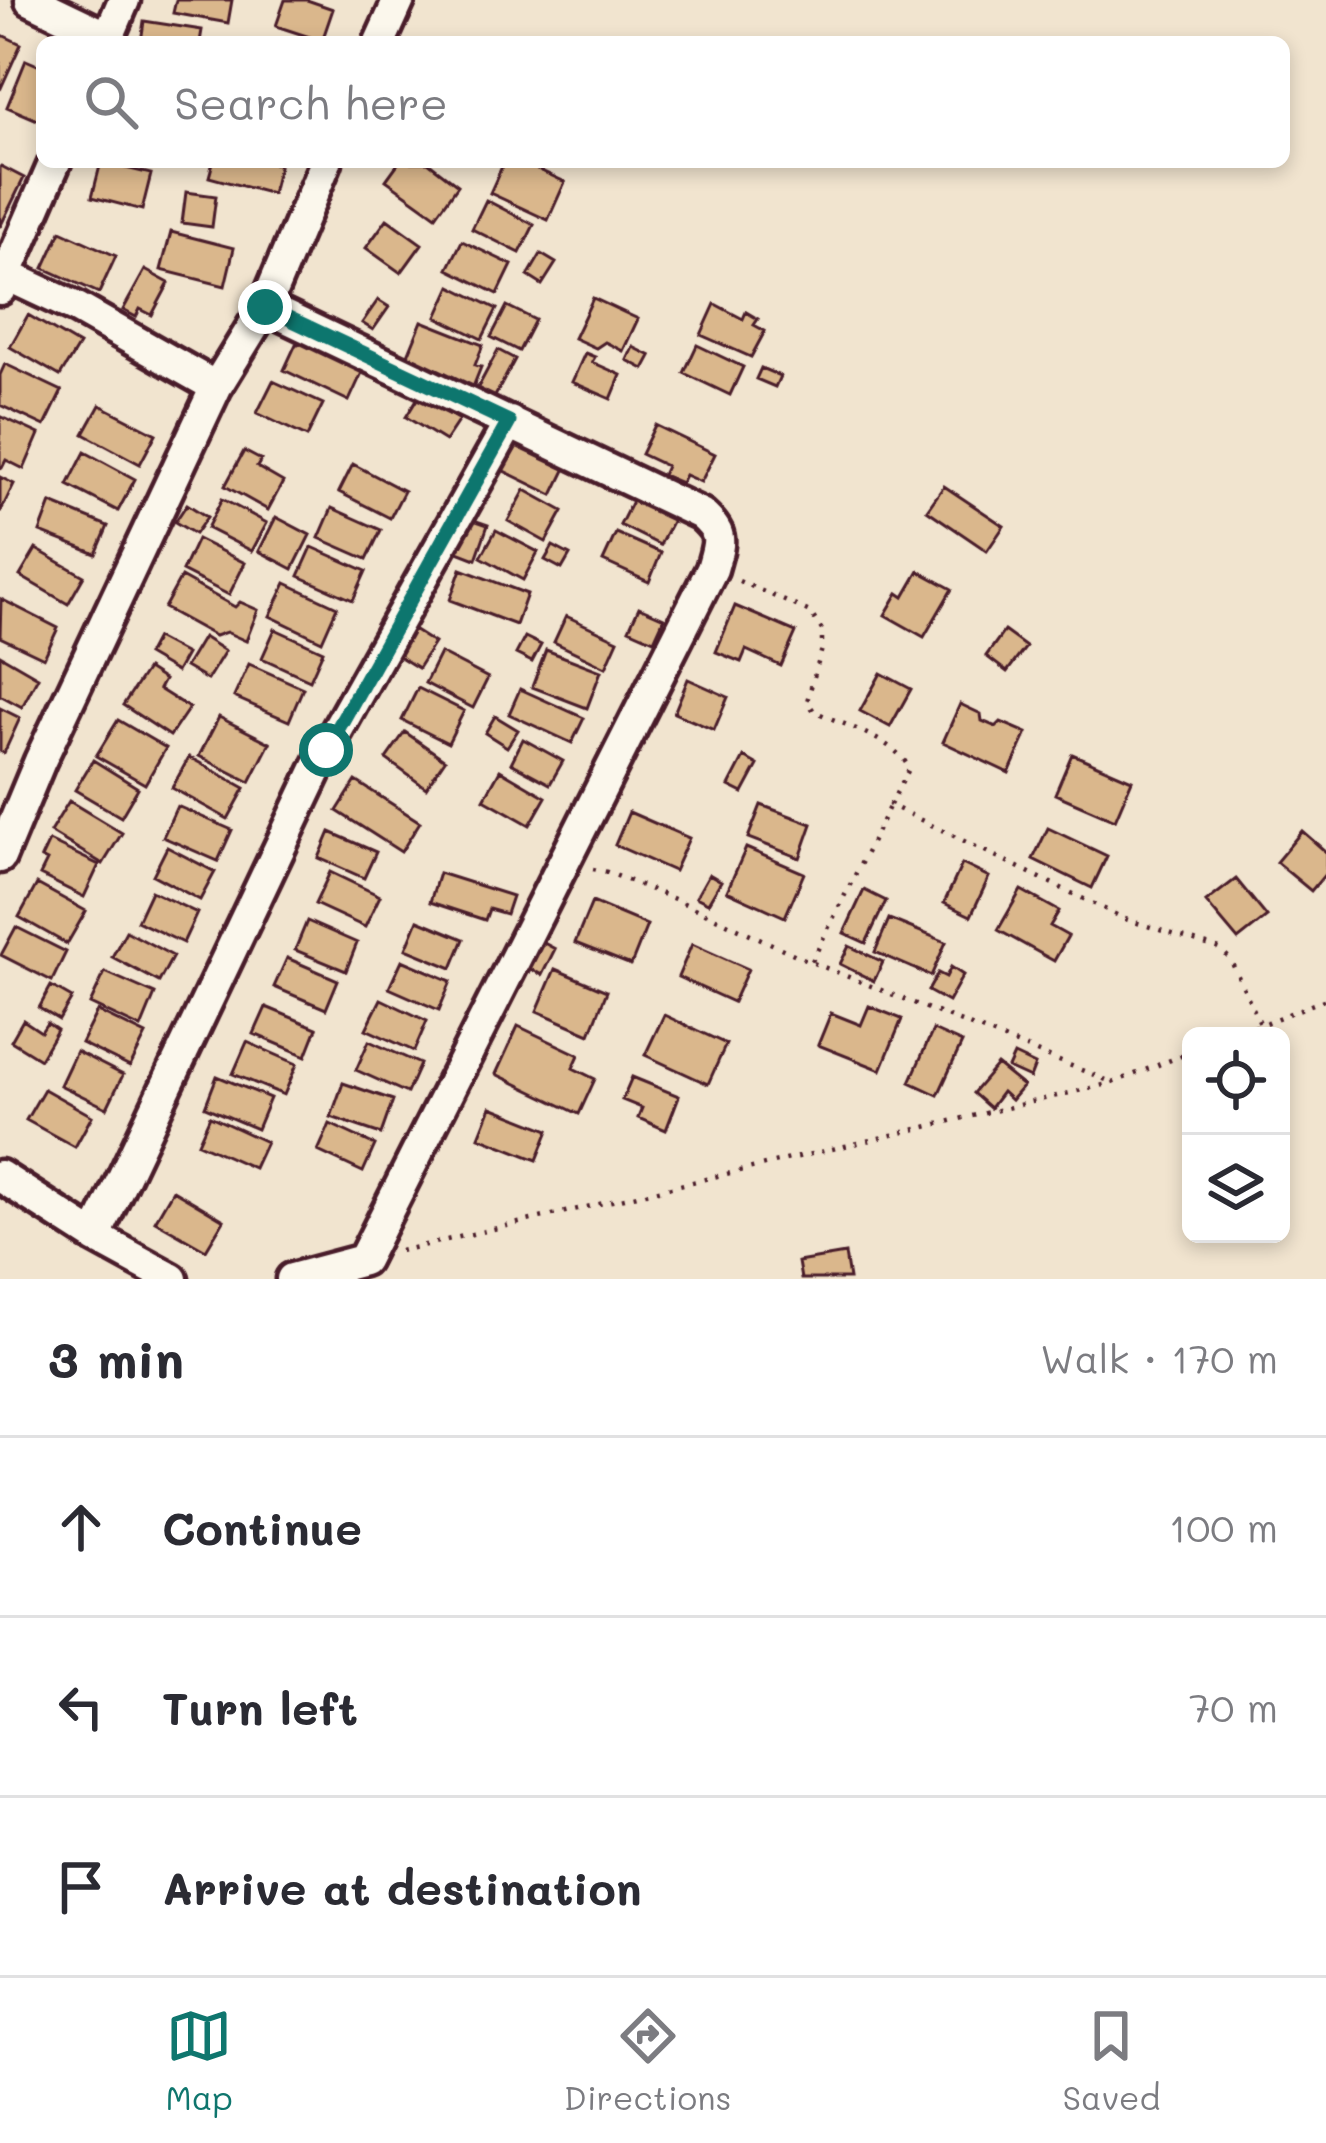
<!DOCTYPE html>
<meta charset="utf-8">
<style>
body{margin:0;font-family:Mali,sans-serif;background:#f2f2f3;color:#2b2b33}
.controls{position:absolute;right:36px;bottom:36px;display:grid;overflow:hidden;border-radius:18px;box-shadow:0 6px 18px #0003}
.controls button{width:108px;height:108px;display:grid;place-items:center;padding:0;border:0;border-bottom:3px solid #e1e1e2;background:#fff;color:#2b2b33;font:60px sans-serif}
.stop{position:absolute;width:36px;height:36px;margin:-27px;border:9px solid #0f766e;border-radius:50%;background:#fff}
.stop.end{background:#0f766e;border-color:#fff;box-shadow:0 3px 12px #0008}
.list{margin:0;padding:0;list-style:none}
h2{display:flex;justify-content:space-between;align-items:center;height:156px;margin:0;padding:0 48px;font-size:51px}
h2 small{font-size:39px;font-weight:400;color:#7c7c81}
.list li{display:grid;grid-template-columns:78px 1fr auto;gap:36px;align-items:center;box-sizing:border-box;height:180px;padding:0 48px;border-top:3px solid #e1e1e2}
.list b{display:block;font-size:45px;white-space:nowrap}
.list em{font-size:39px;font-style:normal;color:#7c7c81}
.icon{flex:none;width:66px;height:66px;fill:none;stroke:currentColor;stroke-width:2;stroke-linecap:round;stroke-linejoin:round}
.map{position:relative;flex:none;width:1326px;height:1279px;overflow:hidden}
.search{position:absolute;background:#fff;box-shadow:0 6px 18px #0003;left:36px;right:36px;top:36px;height:132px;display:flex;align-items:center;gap:30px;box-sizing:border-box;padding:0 42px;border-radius:18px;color:#7c7c81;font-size:45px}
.sheet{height:696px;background:#fff}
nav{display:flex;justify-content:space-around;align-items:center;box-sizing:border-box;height:168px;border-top:3px solid #e1e1e2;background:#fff;font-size:33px;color:#7c7c81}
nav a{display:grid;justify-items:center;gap:6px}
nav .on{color:#0f766e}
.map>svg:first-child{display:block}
.building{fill:#dab78c;stroke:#4a1f2b;stroke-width:3}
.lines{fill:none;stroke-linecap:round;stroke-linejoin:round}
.minor-casing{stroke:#4a1f2b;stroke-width:39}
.path{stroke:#4a1f2b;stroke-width:4.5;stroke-dasharray:3 9;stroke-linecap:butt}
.minor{stroke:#fbf7ec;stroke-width:30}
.route{stroke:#0f766e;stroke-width:15}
</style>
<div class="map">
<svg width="1326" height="1279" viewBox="0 0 1326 1279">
<rect width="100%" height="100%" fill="#f1e4cf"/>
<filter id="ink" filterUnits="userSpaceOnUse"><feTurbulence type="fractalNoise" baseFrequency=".00833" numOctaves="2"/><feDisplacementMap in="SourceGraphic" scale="24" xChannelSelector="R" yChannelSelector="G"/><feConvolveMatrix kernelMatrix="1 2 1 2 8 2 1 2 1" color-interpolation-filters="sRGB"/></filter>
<g filter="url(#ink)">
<path class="building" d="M176,0h56l-4,23 -55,-10z
M285,0h22l26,9 -11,32 -46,-15z
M144,21l58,9 -2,12h-59z
M0,34l21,10 -20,44 -1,-1z
M26,60l16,7v55l-35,-15z
M101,162l50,12 -9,36 -50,-13z
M213,162h57l9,4 -7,28 -63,-17z
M399,162h29l30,23 -22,31 -50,-36z
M504,162h18l43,20 -17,38 -58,-27z
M1,166l23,12 -24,49v-60z
M186,192l30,4 -4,31 -30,-4z
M486,200l48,25 -14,28 -48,-24z
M387,219l35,25 -21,29 -35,-25z
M61,231l55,25 -17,37 -55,-25z
M171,232l63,16 -9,38 -64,-16z
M462,241l50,24 -14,29 -50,-25z
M541,254l15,9 -14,22 -14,-9z
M145,270l24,13 -17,32 -12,-6 -4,8 -13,-7z
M451,286l46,23 -15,30 -45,-22z
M593,298l45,21 -15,32 -18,-9 -9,6 -22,-10z
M378,300l11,7 -16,23 -11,-7z
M715,304l28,15 3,-7 12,7 -4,6 11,6 -14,26 -50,-22z
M507,306l28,14 -16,31 -28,-14z
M28,315l51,30 -19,31 -50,-29z
M422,321l61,24 -8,20 6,2 -8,20 -67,-27z
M296,344h22l47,22 -16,35 -65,-31z
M697,345l46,22 -13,28 -46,-22z
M633,347l18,9 -7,13 -17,-9z
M498,350l17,9 -23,43 -17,-9z
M585,353l10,4 -3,5 29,13 -10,24 -39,-17z
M5,364l57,27 -17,35 -45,-21v-30z
M761,368l19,8 -5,11 -19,-8z
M273,381l50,23 -16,33 -50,-24z
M419,396l40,24 -14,21 -39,-24z
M100,405l56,29 -16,30 -56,-30z
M0,416l39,18 -15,35 -18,-9 -4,8h-2z
M655,425l60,29 -14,28 -16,-7 -4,8 -19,-8 4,-9 -25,-12z
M517,439l51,25 -15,31 -51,-25z
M244,451l17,9 -4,7 26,15 -15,28 -43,-24z
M85,452l50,27 -17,32 -50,-26z
M353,464l51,27 -14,27 -51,-26z
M0,477l14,7 -13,27h-1z
M944,486l60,40 -17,25 -60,-41z
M525,490l38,21 -17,31 -38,-21z
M222,499l45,24 -15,28 -45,-23z
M633,499l24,11 4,-6 16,8 -17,33 -40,-20z
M51,503l57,23 -12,28 -56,-22z
M187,504l20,13 -12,17 -20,-12z
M332,508l49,22 -14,29 -48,-21z
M462,516l26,9 -12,34 -26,-10z
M276,517l34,18 -17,34 -34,-18z
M496,530l42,22 -15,28 -42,-23z
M616,533l45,20 -12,29 -46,-21z
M197,539l48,24 -16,32 -47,-24z
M553,546l17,9 -8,14 -17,-9z
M312,547l54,24 -13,29 -54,-24z
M36,549l48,27 -16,28 -48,-28z
M461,569l66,25 -11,31 -66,-25z
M919,571l33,18 -28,48 -39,-22 13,-22 6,4z
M181,577l54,30 5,-5 18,8 -12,31 -20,-9 -11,4 -51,-28z
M286,583l51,24 -15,34 -52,-25z
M1,599l57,29 -14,30 -44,-21z
M735,606l61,26 -15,34 -35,-16 -5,12 -25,-10z
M639,607l25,11 -10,22 -25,-11z
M566,616l52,24 -12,27 -52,-25z
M275,629l48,22 -13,29 -48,-22z
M412,629l22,14 -16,25 -21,-13z
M1004,631l22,16 -19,25 -21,-16z
M203,637l22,14 -18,29 -22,-13z
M525,637l16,8 -9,17 -16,-8z
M156,638l30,16 -10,18 -29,-17z
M546,650l55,21 -14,37 -55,-21z
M440,653l48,25 -15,30 -48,-25z
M0,655l38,22 -16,30 -22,-12z
M249,664l54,24 -14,33 -55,-24z
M147,669l17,11 -5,9 30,19 -19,28 -47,-31z
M881,673l30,16 -21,38 -30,-16z
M688,679l40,18 -14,33 -40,-17z
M418,688l46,23 -16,32 -46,-23z
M520,689l64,29 -12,25 -63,-29z
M960,704l21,10 1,7 14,6 5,-5 26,11 -18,40 -66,-31z
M0,708l20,10 -16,35 -4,-2z
M495,716l23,14 -11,17 -22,-14z
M219,717l51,26 -20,39 -51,-26z
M118,720l48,28 -21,36 -49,-28z
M405,732l40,28 -19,28 -40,-29z
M523,739l40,22 -13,23 -39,-21z
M1072,754l60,26 -17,40 -60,-26z
M189,757l56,31 -17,31 -56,-31z
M744,757l14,8 -15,28 -14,-7z
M93,760l45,28 -17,29 -46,-27z
M500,770l46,27 -16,28 -46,-26z
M356,781l64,41 -19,30 -64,-41z
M69,801l53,32 -19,31 -53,-32z
M761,805l51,19 -12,34 -52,-20z
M177,806l55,24 -14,31 -55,-24z
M629,812l60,26 -15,33 -59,-26z
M1048,828l59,28 -15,32 -59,-29z
M1302,831l24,21v21l-15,18 -35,-29z
M330,832l46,20 -12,26 -45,-20z
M49,841l50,24 -15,32 -44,-22 7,-14 -6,-3z
M167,847l48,25 -15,28 -47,-25z
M746,848l58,25 -19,44 -58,-26z
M962,864l27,13 -18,39 -27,-13z
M330,872l50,24 -15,31 -50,-23z
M439,873l73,23 -6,18 -17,-5 -4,11 -55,-18z
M709,874l12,7 -13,22 -12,-6z
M1236,879l31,38 -29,23 -32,-38z
M37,884l49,27 -19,33 -48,-27z
M864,890l22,11 -20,42 -22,-10z
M1021,890l38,21 -9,15 18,10 -14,25 -56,-31z
M151,891l46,22 -14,30 -46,-22z
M592,902l55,23 -16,40 -56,-22z
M889,919l57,23 -15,34 -56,-24z
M418,920l46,19 -12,29 -46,-19z
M307,921l50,22 -11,28 -51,-21z
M16,927l50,25 -14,29 -51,-26z
M126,931l47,25 -14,26 -47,-25z
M542,942l13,7 -13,26 -13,-7z
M692,944l56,25 -15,33 -55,-25z
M849,946l34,16 -9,19 -34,-17z
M287,958l51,22 -12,29 -52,-22z
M402,960l49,21 -12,29 -50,-22z
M951,967l12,8 -15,27 -20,-11 10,-18 8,4z
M555,969l52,22 -17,43 -53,-23z
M105,972l50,22 -14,34 -51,-24z
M51,986l21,12 -13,22 -20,-12z
M381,999l46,22 -13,30 -48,-22z
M869,1006l33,13 -21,51 -63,-25 13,-32 30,12z
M266,1007l51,21 -11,28 -52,-22z
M97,1011l49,24 -16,32 -49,-24z
M664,1015l62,29 -18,40 -63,-29z
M23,1020l18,12 6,-9 10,7 -17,29 -29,-18z
M518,1026l61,29 -6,13 22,11 -16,35 -83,-40z
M933,1030l29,13 -24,52 -28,-13z
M369,1041l51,23 -13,29 -51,-23z
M247,1042l50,22 -13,31 -51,-21z
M76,1051l47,24 -16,33 -47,-23z
M1014,1055l21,10 -5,13 -22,-10z
M997,1065l26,21 -12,14 -9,-8 -12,16 -17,-15z
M217,1076l53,22 -13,31 -52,-22z
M632,1077l47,19 -13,34 -28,-12 4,-10 -20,-8z
M343,1083l50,17 -12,34 -50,-17z
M44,1089l48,27 -17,31 -49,-27z
M491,1107l58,23 -12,30 -58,-23z
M210,1116l56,26 -12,26 -56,-25z
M330,1124l45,21 -12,27 -45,-21z
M173,1190l51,30 -18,30 -51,-29z
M845,1254l4,25h-48l-3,-17z"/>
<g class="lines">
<defs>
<path id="minor" d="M31,0l77,37
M106,42l18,-42
M380,42l19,-42
M0,272l77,36 139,79
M0,289l55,-127
M265,307l436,207c23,21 19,26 11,55l-349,691 -71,19
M0,857l40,-96 176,-374 49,-80 61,-145
M0,1176l95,61 77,42
M95,1237l231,-487 184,-328"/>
</defs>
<use href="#minor" class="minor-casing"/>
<path class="path" d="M739,581l71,31 12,18v19l-15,52 7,10c27,13 85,30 95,58l-19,36 235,114 95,30 10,10 31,66
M593,869l14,3 70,28 134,62 298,119
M812,961l78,-156
M1232,1036l94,-37
M400,1251l712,-168 79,-31"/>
<use href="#minor" class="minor"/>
</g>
</g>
<g class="lines" filter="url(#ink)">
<path class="route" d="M265,307l244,115 -183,328"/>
</g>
</svg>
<div class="controls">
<button><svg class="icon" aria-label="locate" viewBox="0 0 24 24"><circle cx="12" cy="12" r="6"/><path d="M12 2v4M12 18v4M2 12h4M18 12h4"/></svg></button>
<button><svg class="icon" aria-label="layers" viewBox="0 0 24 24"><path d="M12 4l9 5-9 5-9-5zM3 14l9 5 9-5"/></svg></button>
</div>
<div class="stop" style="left:326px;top:750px"></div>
<div class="stop end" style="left:265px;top:307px"></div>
<div class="search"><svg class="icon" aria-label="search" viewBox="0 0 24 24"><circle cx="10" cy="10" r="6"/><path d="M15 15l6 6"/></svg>Search here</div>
</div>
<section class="sheet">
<h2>3 min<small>Walk · 170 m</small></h2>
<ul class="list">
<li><svg class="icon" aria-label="ahead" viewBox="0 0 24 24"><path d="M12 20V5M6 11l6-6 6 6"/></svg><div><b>Continue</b></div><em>100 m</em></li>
<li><svg class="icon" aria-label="left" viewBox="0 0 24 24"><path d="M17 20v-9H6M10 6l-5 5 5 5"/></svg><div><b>Turn left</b></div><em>70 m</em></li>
<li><svg class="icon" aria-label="arrive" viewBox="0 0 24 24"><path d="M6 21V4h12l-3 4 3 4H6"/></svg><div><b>Arrive at destination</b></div></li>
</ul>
</section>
<nav>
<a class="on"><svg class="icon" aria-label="map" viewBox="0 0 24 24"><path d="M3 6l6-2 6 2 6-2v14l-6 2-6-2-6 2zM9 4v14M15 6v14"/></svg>Map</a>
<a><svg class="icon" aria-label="directions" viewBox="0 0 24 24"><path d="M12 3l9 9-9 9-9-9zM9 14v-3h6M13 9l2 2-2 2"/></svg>Directions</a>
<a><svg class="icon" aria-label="saved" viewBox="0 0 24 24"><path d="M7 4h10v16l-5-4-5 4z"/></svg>Saved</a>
</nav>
